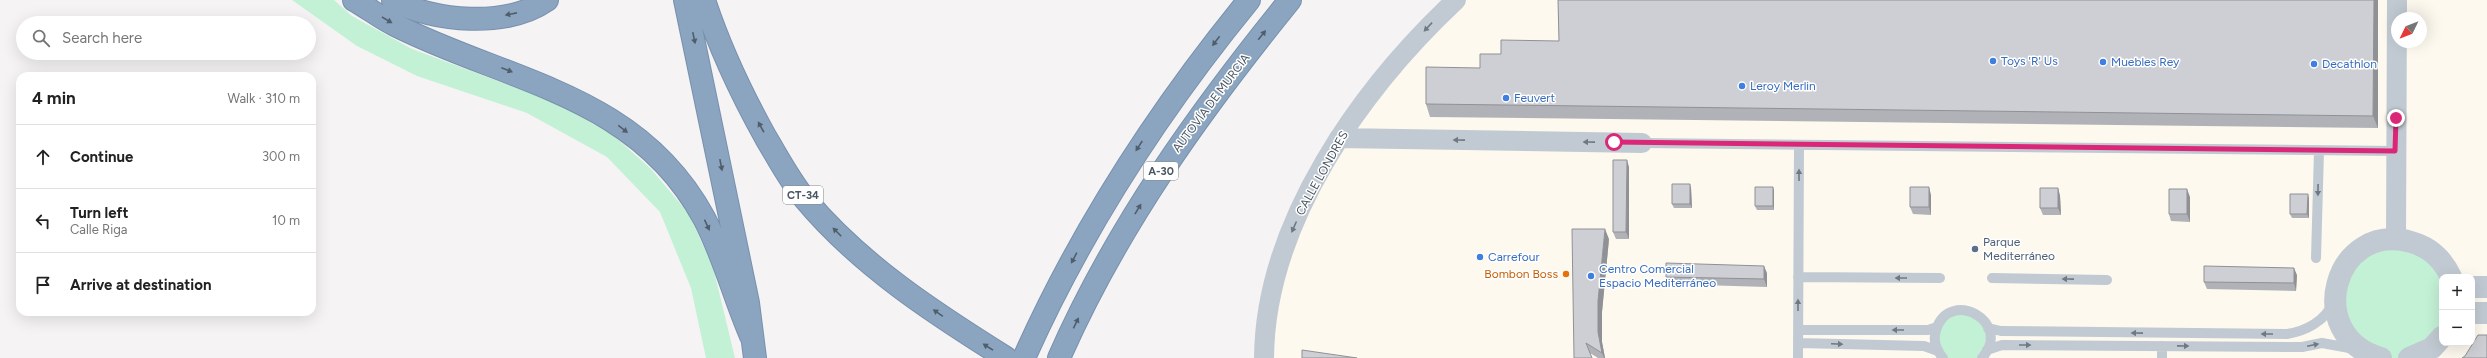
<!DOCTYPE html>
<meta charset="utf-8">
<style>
body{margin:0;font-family:Figtree,sans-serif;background:#f2f2f2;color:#222}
.controls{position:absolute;right:12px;bottom:12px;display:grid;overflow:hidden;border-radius:8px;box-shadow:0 4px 16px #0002}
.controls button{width:36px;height:36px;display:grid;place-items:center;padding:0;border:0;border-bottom:1px solid #e0e0e0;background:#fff;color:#222;font:20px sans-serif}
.compass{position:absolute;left:2391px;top:12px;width:36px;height:36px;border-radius:50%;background:#fff;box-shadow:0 4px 16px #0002;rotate:227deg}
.stop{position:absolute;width:12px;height:12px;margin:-9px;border:3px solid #db2777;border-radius:50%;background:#fff}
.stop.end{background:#db2777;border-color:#fff;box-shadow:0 1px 4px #0008}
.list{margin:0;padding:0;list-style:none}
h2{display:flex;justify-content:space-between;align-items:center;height:52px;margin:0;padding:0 16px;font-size:17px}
h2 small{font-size:13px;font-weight:400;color:#767676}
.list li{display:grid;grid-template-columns:26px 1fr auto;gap:12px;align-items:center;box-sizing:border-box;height:64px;padding:0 16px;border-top:1px solid #e0e0e0}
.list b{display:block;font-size:15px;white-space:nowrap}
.list p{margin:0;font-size:13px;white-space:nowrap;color:#767676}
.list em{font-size:13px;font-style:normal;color:#767676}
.icon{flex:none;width:22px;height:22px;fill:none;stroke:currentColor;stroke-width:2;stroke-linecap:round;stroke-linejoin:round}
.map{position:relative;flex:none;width:2487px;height:358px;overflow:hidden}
.search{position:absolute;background:#fff;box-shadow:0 4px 16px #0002;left:16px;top:16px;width:300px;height:44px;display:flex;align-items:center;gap:10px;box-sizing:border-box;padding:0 14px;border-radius:22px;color:#767676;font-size:15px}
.panel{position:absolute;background:#fff;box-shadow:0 4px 16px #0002;left:16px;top:72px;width:300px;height:244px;border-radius:12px}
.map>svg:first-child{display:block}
.commercial{fill:#fdf9ef;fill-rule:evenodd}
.green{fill:#c3f1d5}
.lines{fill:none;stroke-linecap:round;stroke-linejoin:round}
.motorway-casing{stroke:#7690ad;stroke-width:24}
.service{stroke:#c1cad2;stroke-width:10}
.minor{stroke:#c1cad2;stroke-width:20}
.tertiary{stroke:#c1cad2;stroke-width:22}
.motorway{stroke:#8ba5c1;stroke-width:22}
.wall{fill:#b0b2b7}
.shaded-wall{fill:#909195}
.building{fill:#cdcfd5;stroke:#909195}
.oneway{fill:#505e6b}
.oneway2{fill:#6e7983}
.route{stroke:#db2777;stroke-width:5}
.shop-dot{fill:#3f7fe0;stroke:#fff;stroke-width:1.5}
.service-dot{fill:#5c6f8a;stroke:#fff;stroke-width:1.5}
.food-dot{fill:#e8710a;stroke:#fff;stroke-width:1.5}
.labels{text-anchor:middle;stroke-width:3;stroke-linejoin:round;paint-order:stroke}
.shield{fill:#fff;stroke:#808990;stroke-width:1}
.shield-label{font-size:11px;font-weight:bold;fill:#4a5661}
.shop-label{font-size:12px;fill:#366cbe;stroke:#fff;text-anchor:start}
.street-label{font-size:12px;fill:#4a5661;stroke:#fff}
.service-label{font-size:12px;fill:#4e5e75;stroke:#fff;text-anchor:start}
.food-label{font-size:12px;fill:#c56008;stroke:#fff;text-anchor:end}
</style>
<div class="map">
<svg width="2487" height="358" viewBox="0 0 2487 358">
<rect width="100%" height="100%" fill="#f5f3f3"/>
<path class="commercial" d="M1456,0h1031v358h-1223v-20l47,-150zM2397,18h24v24h-24zM2442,277h30v66h-30z"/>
<path class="green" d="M292,0h42l18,16 60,33 145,54 57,33 37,33 38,45 24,53 22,91h-29l-15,-70 -31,-76 -53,-55 -80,-44 -110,-37 -60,-30z
M2406,240l36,37v60l-33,21h-28l-41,-33 8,-64z
M1962,310l26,18 -6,30h-39l-6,-31z"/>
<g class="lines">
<defs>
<path id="motorway" d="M354,0c14,8 27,18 41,25 113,57 242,69 309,193 20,38 30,79 47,118
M393,0c41,22 114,28 154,0
M685,0l63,303 7,55
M704,0c16,49 37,93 62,138 12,20 24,43 39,61 55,66 129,114 201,159
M1024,358c58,-130 135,-248 225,-358
M1059,358c58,-132 141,-247 231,-358"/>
</defs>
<use href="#motorway" class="motorway-casing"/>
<path class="service" d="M1642,143l753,8
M2316,258l3,-107
M1798,277l142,1
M1992,278l115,2
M1988,328l13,3 286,3c19,-3 38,-13 46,-31
M1798,330h130l9,-3
M1798,343l126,3 14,5
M1987,350l15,-5 300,2 20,-4 33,6
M1798,358l1,-213
M1943,358c-7,-8 -10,-18 -7,-28 13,-43 78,-8 46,28
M2162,358v-12"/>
<path class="minor" d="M1339,138l303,5
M2396,239l1,-239
M1264,358c1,-135 97,-269 192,-358"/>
<path class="tertiary" d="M2472,287h15
M2472,313h15
M2381,358c-79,-22 -47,-138 30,-116 19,5 32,18 40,35
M2409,358l23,-10 10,-11"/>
<use href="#motorway" class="motorway"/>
</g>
<path class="wall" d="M1558,0h820v128l-948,-11 -4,-13 75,-50 58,-13z
M1629,167v72h-13l-3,-7z
M1773,187l1,4v19h-17l-2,-4z
M1691,188l1,20h-18l-2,-4z
M2058,188l2,8 1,19h-18l-3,-7z
M1931,195v20l-18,-1 -3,-7z
M2190,197v25l-19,-1 -2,-7z
M2309,198v20h-17l-2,-4z
M1609,239l-7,73v30l3,16h-7l-8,-5 -16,5z
M1767,273v14l-99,-3 -2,-7z
M2297,275l-1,16 -89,-2 -3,-7z"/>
<path class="shaded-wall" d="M2374,0h4v128l-5,-12z
M1627,160l2,7v72l-3,-7z
M1690,184l1,4 1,20 -2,-4z
M1773,187l1,4v19l-1,-4z
M1929,187l2,8v20l-2,-8z
M2058,188l2,8 1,19 -3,-7z
M2187,189l3,8v25l-3,-8z
M2308,194l1,4v20l-2,-4z
M1605,229l4,10 -7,73v30l3,16h-1l-2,-5 -4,-21v-31z
M1764,266l3,7v14l-3,-8z
M2294,268l3,7 -1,16 -2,-8z"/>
<path class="building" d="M1558,0h816l-1,116 -947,-12v-37l54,1v-14h21v-14l58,1z
M1613,160h14l-1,72h-13z
M1672,184h18v20h-18z
M1755,187h18v19h-18z
M1910,187h19v20h-19z
M2040,188h18v20h-18z
M2169,189h18v25h-18z
M2290,194h18l-1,20h-17z
M1572,229h33l-7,72v31l4,21 -16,-10 6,15h-18z
M1666,263l98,3v13l-98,-2z
M2204,266l90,2v15l-90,-1z
M2478,335h9v23h-25l3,-2z
M1302,350l55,8h-55z"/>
<defs><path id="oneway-solid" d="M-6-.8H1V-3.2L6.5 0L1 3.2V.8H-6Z"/></defs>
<g class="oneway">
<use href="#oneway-solid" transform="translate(511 14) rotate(169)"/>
<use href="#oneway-solid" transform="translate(387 20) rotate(31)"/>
<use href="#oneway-solid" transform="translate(1262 35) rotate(-51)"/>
<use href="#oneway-solid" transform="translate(694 38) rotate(78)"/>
<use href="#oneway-solid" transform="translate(1216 41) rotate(127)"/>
<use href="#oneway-solid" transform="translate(507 70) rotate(21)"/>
<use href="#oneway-solid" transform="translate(761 127) rotate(-119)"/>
<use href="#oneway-solid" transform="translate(623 129) rotate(38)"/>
<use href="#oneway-solid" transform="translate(1139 146) rotate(123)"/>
<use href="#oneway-solid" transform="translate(721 165) rotate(79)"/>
<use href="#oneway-solid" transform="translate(1138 209) rotate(-59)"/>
<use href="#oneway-solid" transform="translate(707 225) rotate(65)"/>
<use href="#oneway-solid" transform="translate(837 232) rotate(-135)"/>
<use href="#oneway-solid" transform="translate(1074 258) rotate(118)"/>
<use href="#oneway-solid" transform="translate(938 313) rotate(-145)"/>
<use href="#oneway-solid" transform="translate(1076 323) rotate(-64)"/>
<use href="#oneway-solid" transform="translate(988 347) rotate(-148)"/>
</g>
<g class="oneway2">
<use href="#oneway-solid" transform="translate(1428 27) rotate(133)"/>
<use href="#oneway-solid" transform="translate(1459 140) rotate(-179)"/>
<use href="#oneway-solid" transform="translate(1589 142) rotate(-179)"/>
<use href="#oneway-solid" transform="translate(1799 175) rotate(-90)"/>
<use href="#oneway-solid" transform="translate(2318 190) rotate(91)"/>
<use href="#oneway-solid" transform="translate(1294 227) rotate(114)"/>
<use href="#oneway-solid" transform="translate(1901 278) rotate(-180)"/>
<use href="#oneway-solid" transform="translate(2068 279) rotate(-179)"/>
<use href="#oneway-solid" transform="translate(1798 305) rotate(-90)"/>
<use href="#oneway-solid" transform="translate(1898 330) rotate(180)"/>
<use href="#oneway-solid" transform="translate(2137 333) rotate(-179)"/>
<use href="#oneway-solid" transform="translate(2267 334) rotate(-180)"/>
<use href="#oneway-solid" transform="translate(1837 344) rotate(2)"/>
<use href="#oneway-solid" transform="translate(2025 345)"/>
<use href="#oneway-solid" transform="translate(2313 345) rotate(-12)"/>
<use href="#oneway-solid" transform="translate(2183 346) rotate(1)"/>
</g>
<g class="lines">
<path class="route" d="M1614,142l781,9 1,-33"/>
</g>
<g class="shop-dot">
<circle cx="1993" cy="61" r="4"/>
<circle cx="2103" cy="62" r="4"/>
<circle cx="2314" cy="64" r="4"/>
<circle cx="1742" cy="86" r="4"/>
<circle cx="1506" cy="98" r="4"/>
<circle cx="1480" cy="257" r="4"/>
<circle cx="1591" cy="276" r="4"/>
</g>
<circle class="service-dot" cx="1975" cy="249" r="4"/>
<circle class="food-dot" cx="1566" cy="274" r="4"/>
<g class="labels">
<g class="shield">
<rect x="1144" y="162" width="34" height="18" rx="3"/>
<rect x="783" y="186" width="40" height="18" rx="3"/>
</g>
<g class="shield-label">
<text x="1161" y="175">A-30</text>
<text x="803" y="199">CT-34</text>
</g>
<g class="shop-label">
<text x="2001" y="65">Toys 'R' Us</text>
<text x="2111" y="66">Muebles Rey</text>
<text x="2322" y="68">Decathlon</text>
<text x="1750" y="90">Leroy Merlin</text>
<text x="1514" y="102">Feuvert</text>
<text x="1488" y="261">Carrefour</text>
<text x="1599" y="273">Centro Comercial<tspan x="1599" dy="14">Espacio Mediterráneo</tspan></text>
</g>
<g class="street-label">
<text transform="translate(1211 103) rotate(-53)" y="4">AUTOVÍA DE MURCIA</text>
<text transform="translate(1322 173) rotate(-61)" y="4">CALLE LONDRES</text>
</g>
<g class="service-label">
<text x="1983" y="246">Parque<tspan x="1983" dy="14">Mediterráneo</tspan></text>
</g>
<g class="food-label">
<text x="1558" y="278">Bombon Boss</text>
</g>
</g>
</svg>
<div class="controls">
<button>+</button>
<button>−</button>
</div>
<svg class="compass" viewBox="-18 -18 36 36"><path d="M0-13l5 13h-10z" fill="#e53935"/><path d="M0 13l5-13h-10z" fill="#767676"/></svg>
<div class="stop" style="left:1614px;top:142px"></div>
<div class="stop end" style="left:2396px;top:118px"></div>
<div class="search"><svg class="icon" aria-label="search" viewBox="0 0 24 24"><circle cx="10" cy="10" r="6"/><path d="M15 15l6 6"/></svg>Search here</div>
<section class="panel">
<h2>4 min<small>Walk · 310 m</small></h2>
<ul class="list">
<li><svg class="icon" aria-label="ahead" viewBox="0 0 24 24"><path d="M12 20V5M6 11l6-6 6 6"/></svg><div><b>Continue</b></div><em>300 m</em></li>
<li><svg class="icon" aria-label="left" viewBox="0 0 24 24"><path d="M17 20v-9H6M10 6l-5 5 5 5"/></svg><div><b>Turn left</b><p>Calle Riga</p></div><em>10 m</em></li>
<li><svg class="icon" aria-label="arrive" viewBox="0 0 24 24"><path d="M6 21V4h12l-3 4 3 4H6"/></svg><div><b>Arrive at destination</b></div></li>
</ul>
</section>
</div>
